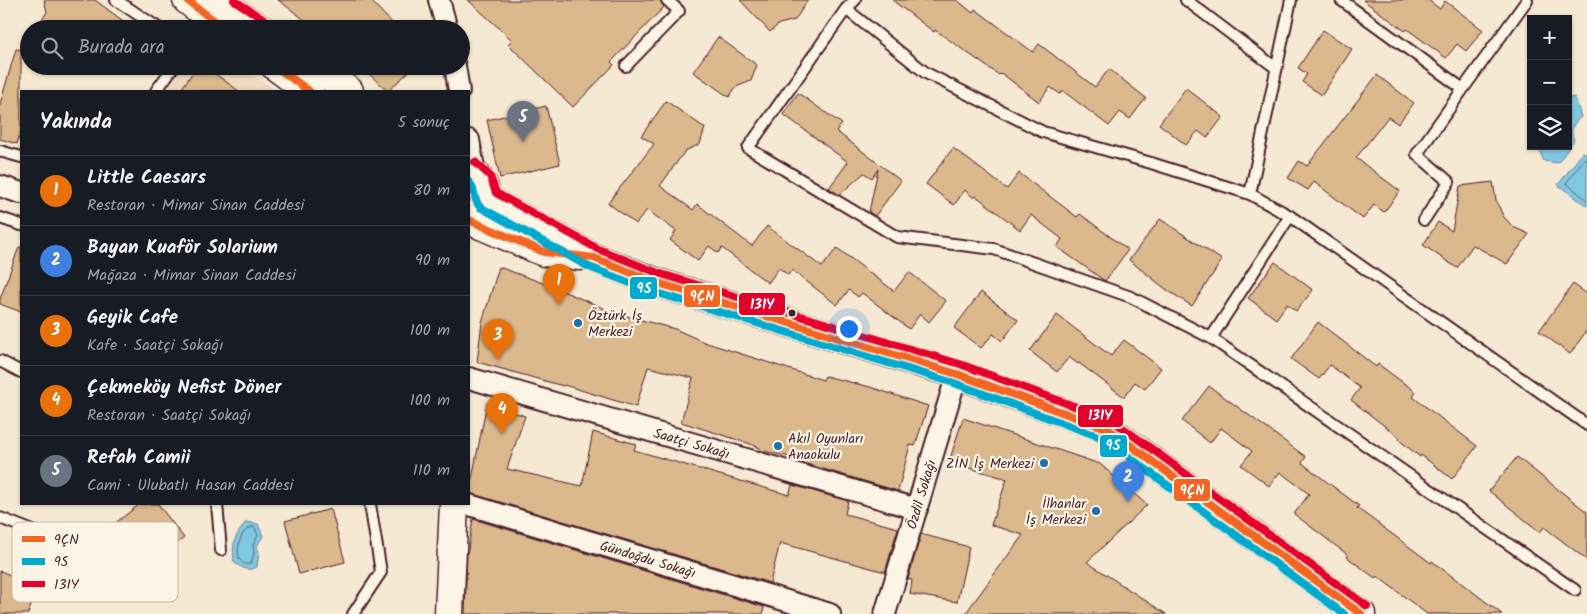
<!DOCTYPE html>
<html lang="tr">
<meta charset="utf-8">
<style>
body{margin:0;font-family:Kalam,sans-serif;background:#20242c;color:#f1f3f6}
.controls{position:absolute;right:15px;top:15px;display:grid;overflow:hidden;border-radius:0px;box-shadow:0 1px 4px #0004}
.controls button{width:45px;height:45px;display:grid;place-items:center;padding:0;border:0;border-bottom:1px solid #363941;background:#171b24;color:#f1f3f6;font:25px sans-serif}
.you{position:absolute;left:848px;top:328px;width:18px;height:18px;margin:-12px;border:4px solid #fff;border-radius:50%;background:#1a73e8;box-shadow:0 0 0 8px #1a73e833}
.badge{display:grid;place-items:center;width:32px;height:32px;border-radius:50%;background:#2563eb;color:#fff;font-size:16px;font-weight:700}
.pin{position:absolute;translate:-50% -41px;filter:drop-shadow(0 1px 2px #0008)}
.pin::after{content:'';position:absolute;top:26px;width:18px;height:15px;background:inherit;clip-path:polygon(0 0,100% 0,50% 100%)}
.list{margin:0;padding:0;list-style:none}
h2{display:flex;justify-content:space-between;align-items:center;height:65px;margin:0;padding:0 20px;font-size:21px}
h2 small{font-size:16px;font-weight:400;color:#9ea1a6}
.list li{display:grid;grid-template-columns:32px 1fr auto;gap:15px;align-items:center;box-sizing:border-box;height:70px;padding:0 20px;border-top:1px solid #363941}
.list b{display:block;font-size:19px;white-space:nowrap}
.list p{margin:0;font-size:16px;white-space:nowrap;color:#9ea1a6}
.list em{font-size:16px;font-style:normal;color:#9ea1a6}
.icon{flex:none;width:28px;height:28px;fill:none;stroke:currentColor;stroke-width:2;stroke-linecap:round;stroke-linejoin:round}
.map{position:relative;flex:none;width:1587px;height:614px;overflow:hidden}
.search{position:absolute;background:#171b24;box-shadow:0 1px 4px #0004;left:20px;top:20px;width:450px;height:55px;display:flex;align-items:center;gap:12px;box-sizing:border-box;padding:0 18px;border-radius:28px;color:#9ea1a6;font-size:19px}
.panel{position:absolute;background:#171b24;box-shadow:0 1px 4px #0004;left:20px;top:90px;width:450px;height:415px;border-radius:0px}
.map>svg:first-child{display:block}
.built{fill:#eedabe}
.water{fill:#80c8e1;stroke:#6a8498}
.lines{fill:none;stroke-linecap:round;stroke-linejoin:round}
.shore{stroke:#606374;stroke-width:1}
.building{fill:#dcb88d;stroke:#4a1f2b}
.lane-casing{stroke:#4a1f2b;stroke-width:14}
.street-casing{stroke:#4a1f2b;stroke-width:24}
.secondary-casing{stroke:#4a1f2b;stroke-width:31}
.lane{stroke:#fcf5e5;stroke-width:10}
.street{stroke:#fcf5e5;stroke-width:20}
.secondary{stroke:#fcf5e5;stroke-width:28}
.bus-1-casing{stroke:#fcf5e5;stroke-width:11}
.bus-2-casing{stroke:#fcf5e5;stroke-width:11}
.bus-3-casing{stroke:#fcf5e5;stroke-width:11}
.bus-1{stroke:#f26522;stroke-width:8}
.bus-2{stroke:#00a9ce;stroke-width:8}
.bus-3{stroke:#e4002b;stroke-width:8}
.bus-dot{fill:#4a1f2b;stroke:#fcf5e5;stroke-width:2}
.poi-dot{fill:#1f6fb2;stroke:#fcf5e5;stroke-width:2}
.labels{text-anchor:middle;stroke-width:4.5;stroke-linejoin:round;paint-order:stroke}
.poi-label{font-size:14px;fill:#4a1f2b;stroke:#fcf5e5;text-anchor:start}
.street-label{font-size:14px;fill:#4a1f2b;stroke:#fcf5e5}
.key{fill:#fcf5e5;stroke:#c7b5ad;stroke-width:1}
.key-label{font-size:14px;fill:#4a1f2b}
.line-badge{stroke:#fcf5e5;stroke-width:2}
.badge-label{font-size:14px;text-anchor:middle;font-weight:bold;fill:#fff}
</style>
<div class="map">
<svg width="1587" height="614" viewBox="0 0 1587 614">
<rect width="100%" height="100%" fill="#f6e9d3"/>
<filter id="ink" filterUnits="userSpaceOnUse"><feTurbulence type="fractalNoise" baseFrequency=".02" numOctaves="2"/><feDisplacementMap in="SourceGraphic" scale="10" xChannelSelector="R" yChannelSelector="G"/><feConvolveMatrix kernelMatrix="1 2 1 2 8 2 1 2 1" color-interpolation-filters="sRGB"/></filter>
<g filter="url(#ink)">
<path class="built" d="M177,66h63l37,25h-117z"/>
<path class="water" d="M1575,97l6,20c-8,6 -12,13 -7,23l-16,23 -14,-2 -7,-15h31v-48z
M1583,152l4,2v52l-29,-21z
M246,522l12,2 5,12 -6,10 2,6 -2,15c-9,5 -16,1 -23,-5 -2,-20 0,-24 12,-40z"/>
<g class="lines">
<path class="shore" d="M1587,158l-3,1 -18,24 21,17
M252,527l3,1 3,7 -5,10 1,8 -3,11h-7l-5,-5c-2,-11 0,-28 13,-32z"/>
</g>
<path class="building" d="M44,0h51l39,29h-99l12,-17z
M278,0h92l28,29h-81z
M468,0h192l4,7 -53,55 3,3 -41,42 -65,-63 4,-4z
M740,0h68l-13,20 -16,4 -9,8z
M892,0h65l16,13 2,-4 58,43 6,-8 56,43 14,-18 37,29 -16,21 -10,-7 -11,14 -46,-35 -3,3 -10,-7 -11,15 -38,-29 -2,2 -64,-45 -1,2z
M1363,0h65l12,9 5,-8 38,29 -17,21 -9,-7 -11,14 -39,-29 -2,2z
M1323,30l29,19 -30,46 -20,-13 5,-8 -9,-6z
M718,37l39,28 -6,16 -15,6 -7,10 -36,-25z
M16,49l5,1v80l-4,14 -17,-5v-35z
M197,66h7l35,25h-59z
M360,66h55l-27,25z
M1377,75l37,28 -16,21 -10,-7 -32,41 44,33 -16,21 -10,-7 -11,14 -49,-37 -6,8 -20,-12 11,-17 8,5z
M1186,88l37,29 -16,21 -9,-7 -12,14 -27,-21z
M798,93l44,31 -6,7 65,50 -26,35 -6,-4 9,-43 -6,9 -8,-5 -25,22 -10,-7 19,-26 -65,-48z
M666,101l39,27 -5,16 -15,7 -25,35 33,24 4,-6 55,42 15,-20 55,41 15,-19 57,43 15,-19 37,29 -17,21 -9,-8 -11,15 -47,-36 -4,4 -9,-7 -12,15 -45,-35 -4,5 -9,-7 -11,15 -46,-35 -4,5 -9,-7 -11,15 -28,-21 6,-9 -29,-21 -11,14 -28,-21 46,-59 -13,-8z
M546,106l14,58 -60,14 -13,-58z
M953,148l54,41 12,-16 58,44 3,-3 48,36 -23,31 -48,-34 5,-8 -31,-24 -11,15 -44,-34 -2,2 -9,-8 -11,15 -28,-21z
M1493,182l3,18 7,16 10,11 16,7 -22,30 -34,-19 -16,23 -34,-23 15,-23 14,9 8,-45z
M1160,219l62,41 -30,46 -25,-16 -38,-30z
M19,247h2v65l-21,-8v-5z
M1275,262l38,28 -17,21 -9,-7 -11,15 -28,-21z
M499,267l52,19 64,27 60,16 29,13 119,38 2,-4 45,11 58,19 -13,40 -5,-1 -12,46 -105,-31 1,-2 -35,-8 1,-2 -12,-5 -67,-21 12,-44 -45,-11 -12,40 -72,-22 -1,1 -86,-24 5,-40z
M1573,284l14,10v36l-17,24 -31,-23z
M981,292l37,28 -16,21 -9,-7 -12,14 -27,-20z
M1057,315l54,41 13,-16 37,28 -16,21 -10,-7 -11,15 -45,-34 -1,1 -9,-7 -12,15 -27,-21z
M1318,322l58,45 2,-3 38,28 -3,5 64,49 -25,33 -31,-24 -1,2 -21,-17 1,-2 -49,-38 9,-12 -30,-23 -11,14 -28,-20z
M1209,386l97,71 -4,6 57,43 -2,2 74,55 1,-2 70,53h-75l-50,-38 -2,2 -28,-21 1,-2 -54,-41 15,-20 -29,-22 -11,14 -28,-21 11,-14 -31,-23 -11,15 -28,-22z
M487,403l38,13 -18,53 75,17 11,-54 43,12 -2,6 155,45 3,-10 56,16 -3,13 53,14 -13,44 -105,-29 -10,40 -301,-90z
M963,418l137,46 47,41 -60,57 79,52h-201l58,-79 -32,-10 16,-46 -58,-17z
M1517,457l70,55v48l-43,-33 -4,5 -51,-41z
M140,504h18l26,34 -37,29 -33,-43z
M331,509l14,53 -46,12 -14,-53z
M473,519l291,88 -1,7h-298l2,-59z
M921,534l48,13 -12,55 -47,-8 2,-14 -4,-1z
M0,571l38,14 -10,29h-28z"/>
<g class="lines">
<defs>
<path id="lane" d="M116,0l44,29
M855,0l-9,9 -98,139 149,89 97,12 137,48 80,41 364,252
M1186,0l90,68
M1291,0l-41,194 40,22 297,209
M1341,0l122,89 -46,65 32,28 -25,38
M846,9l80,64 117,59 108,31 99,31
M626,66l53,-55 -12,-11
M1463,89l64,-89
M156,91l18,-25
M0,151l21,6
M0,218l21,7
M1211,338l79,-122
M0,361l21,11
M217,504l4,46
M0,518l63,25
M353,614l28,-42 -11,-68"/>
<g id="street">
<path d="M439,0l8,29"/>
<path d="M455,66l4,25"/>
<path d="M469,140l6,34"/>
<path d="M0,186l21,7"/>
<path id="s1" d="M469,378l448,131"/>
<path id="s2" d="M466,504l364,110"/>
<path id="s3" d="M885,614l72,-240"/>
</g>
<path id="secondary" d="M187,0l38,29
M216,0l44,29
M275,66l34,25
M315,66l34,25
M469,170c16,9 23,29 9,44
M486,199l108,59 61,24 302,92 151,55 253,185
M469,220l75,32 36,4
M449,614l5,-110"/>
</defs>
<use href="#lane" class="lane-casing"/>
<use href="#street" class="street-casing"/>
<use href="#secondary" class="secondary-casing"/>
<use href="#lane" class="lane"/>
<use href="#street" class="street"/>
<use href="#secondary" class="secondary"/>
<defs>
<path id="bus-1" d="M187,0l38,29
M275,66l34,25
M469,220l75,32 50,6 61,24 302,92 151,55 253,185"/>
<path id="bus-2" d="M469,182c7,8 4,18 11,25l109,60 62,24 303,92 149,55 241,176"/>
<path id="bus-3" d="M234,0l32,21
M475,162l15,14 6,17 102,56 60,24 302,91 152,56 255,186"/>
</defs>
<use href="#bus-1" class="bus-1-casing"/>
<use href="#bus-2" class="bus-2-casing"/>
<use href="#bus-3" class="bus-3-casing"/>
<use href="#bus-1" class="bus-1"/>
<use href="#bus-2" class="bus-2"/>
<use href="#bus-3" class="bus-3"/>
</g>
</g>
<circle class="bus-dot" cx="792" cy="313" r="4.5"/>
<g class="poi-dot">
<circle cx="578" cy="323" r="5"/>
<circle cx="778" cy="446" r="5"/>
<circle cx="1044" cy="463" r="5"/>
<circle cx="1096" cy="511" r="5"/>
</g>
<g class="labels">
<g class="poi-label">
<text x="588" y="320">Öztürk İş<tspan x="588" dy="16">Merkezi</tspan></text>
<text x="788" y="443">Akıl Oyunları<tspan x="788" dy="16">Anaokulu</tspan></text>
<text x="1034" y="468" text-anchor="end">ZİN İş Merkezi</text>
<text x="1086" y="508" text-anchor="end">İlhanlar<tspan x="1086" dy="16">İş Merkezi</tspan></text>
</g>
<g class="street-label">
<text dy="5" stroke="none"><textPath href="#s1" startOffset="232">Saatçi Sokağı</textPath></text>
<text dy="5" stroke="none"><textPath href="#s3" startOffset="125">Özdil Sokağı</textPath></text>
<text dy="5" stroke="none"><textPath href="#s2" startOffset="190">Gündoğdu Sokağı</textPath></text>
</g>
</g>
<rect x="12" y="522" width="166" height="80" rx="8" class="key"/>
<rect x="22" y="536" width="23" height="6" fill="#f26522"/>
<rect x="22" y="558" width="23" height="7" fill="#00a9ce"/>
<rect x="22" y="581" width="23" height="6" fill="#e4002b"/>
<g class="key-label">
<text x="54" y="544">9ÇN</text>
<text x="54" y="566">9S</text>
<text x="54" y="589">131Y</text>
</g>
<g class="line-badge">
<rect x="629" y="276" width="29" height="24" rx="5" fill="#00a9ce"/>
<rect x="683" y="284" width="38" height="24" rx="5" fill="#f26522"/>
<rect x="738" y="292" width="48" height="24" rx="5" fill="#e4002b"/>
<rect x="1077" y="404" width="47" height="24" rx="5" fill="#e4002b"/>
<rect x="1099" y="434" width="29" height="24" rx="5" fill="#00a9ce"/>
<rect x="1173" y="478" width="38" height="24" rx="5" fill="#f26522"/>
</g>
<g class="badge-label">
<text x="644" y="293">9S</text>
<text x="702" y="301">9ÇN</text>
<text x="762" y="309">131Y</text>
<text x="1100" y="420">131Y</text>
<text x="1113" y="450">9S</text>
<text x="1192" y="495">9ÇN</text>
</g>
</svg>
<div class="controls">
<button>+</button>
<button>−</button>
<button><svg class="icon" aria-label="layers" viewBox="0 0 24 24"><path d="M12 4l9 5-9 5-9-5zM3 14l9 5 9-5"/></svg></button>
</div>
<div class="you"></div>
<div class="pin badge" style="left:559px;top:305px;background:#e8710a">1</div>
<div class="pin badge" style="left:1128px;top:502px;background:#3f7fe0">2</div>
<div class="pin badge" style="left:498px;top:360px;background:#e8710a">3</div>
<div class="pin badge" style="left:502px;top:434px;background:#e8710a">4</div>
<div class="pin badge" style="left:523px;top:142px;background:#6b7280">5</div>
<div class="search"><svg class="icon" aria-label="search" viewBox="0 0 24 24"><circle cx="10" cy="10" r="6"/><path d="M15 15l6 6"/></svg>Burada ara</div>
<section class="panel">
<h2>Yakında<small>5 sonuç</small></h2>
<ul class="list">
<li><span class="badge" style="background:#e8710a">1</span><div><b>Little Caesars</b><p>Restoran · Mimar Sinan Caddesi</p></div><em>80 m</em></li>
<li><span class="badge" style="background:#3f7fe0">2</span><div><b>Bayan Kuaför Solarium</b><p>Mağaza · Mimar Sinan Caddesi</p></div><em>90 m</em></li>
<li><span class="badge" style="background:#e8710a">3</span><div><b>Geyik Cafe</b><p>Kafe · Saatçi Sokağı</p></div><em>100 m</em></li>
<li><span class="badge" style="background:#e8710a">4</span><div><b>Çekmeköy Nefist Döner</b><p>Restoran · Saatçi Sokağı</p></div><em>100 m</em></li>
<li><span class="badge" style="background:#6b7280">5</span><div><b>Refah Camii</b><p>Cami · Ulubatlı Hasan Caddesi</p></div><em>110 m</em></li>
</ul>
</section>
</div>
